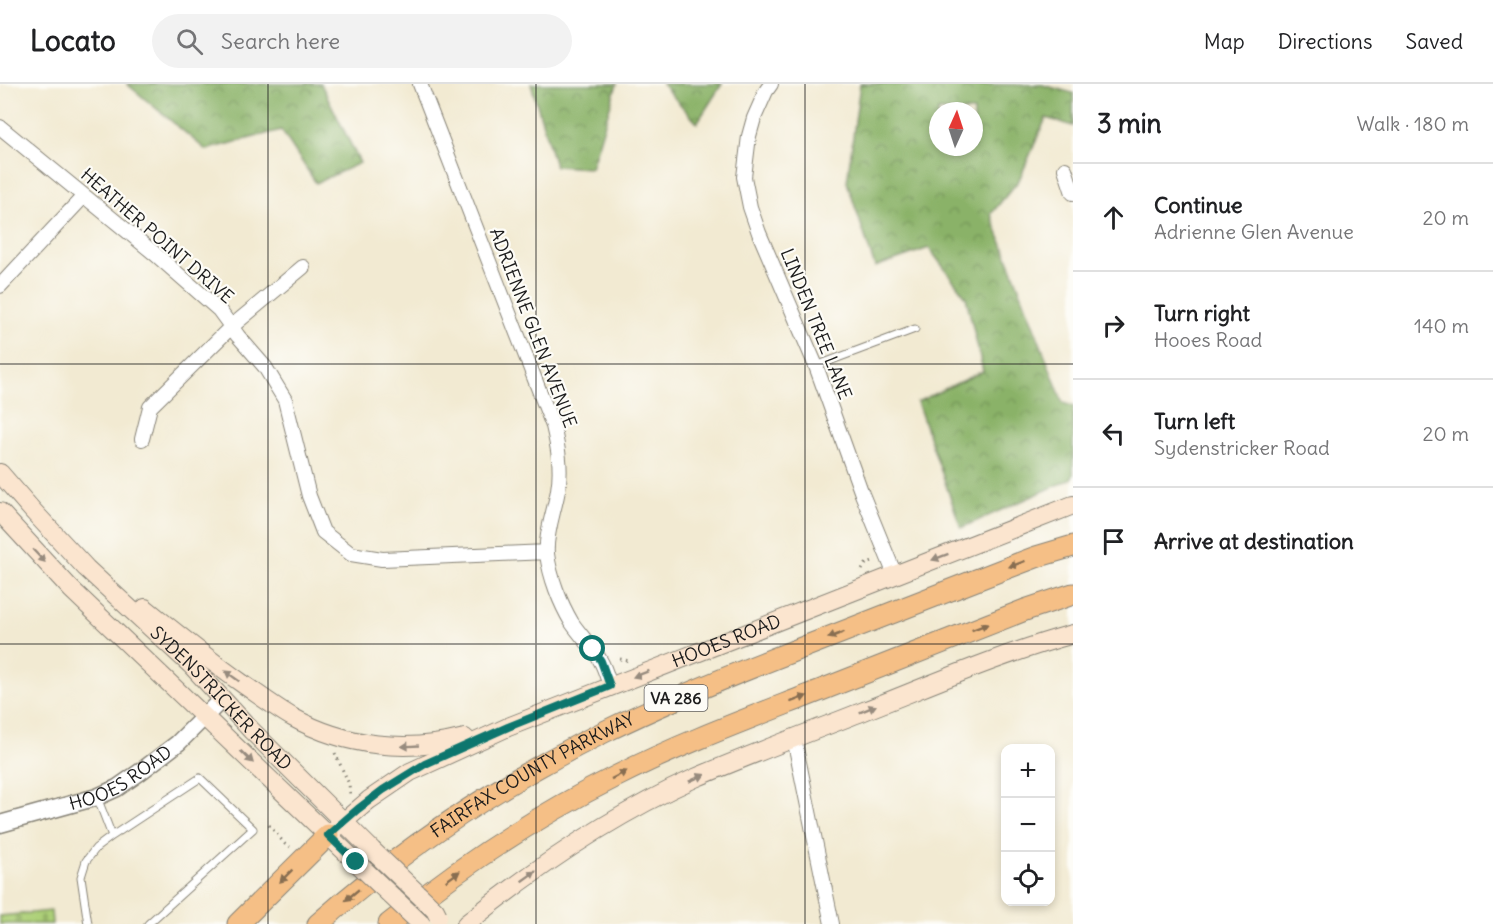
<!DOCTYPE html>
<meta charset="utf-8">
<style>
body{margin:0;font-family:Delius,sans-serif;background:#f2f2f2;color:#202124}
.controls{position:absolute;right:18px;bottom:18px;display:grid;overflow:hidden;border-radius:12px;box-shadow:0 3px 9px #0003}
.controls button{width:54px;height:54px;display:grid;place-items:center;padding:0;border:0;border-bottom:2px solid #e0e0e0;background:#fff;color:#202124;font:30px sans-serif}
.compass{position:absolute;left:929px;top:18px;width:54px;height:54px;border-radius:50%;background:#fff;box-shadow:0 3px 9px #0003;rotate:3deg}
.stop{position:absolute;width:18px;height:18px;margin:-14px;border:4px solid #0f766e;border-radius:50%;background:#fff}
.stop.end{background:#0f766e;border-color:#fff;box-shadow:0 2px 6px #0008}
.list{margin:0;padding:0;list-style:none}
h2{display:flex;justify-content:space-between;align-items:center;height:78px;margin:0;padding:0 24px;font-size:26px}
h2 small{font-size:20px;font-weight:400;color:#757577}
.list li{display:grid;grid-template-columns:39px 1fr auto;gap:18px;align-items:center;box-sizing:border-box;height:108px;padding:0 24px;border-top:2px solid #e0e0e0}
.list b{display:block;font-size:22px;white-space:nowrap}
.list p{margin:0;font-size:20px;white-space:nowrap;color:#757577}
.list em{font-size:20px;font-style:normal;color:#757577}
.icon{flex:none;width:33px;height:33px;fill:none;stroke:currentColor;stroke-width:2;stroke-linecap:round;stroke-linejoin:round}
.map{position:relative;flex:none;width:1073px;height:840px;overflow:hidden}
header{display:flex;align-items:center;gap:36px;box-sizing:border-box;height:84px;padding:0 30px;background:#fff;border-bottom:2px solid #e0e0e0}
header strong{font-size:28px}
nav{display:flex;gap:33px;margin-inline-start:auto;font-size:21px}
.search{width:420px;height:54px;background:#f2f2f2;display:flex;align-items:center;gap:15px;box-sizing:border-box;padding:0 21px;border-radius:33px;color:#757577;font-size:22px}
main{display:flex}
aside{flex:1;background:#fff}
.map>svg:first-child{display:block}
.forest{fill:url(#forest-crowns);stroke:#536742;stroke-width:1.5;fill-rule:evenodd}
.cemetery{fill:url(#cemetery-stones);stroke:#64764a;stroke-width:1.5}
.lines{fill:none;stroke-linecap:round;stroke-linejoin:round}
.service-casing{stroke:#878377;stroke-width:9}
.minor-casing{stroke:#878377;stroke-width:16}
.tertiary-casing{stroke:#878377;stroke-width:19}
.secondary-casing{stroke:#878377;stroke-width:20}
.trunk-casing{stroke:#878377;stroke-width:23}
.path{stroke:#878377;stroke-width:3;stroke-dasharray:1.5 4.5;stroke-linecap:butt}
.service{stroke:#fff;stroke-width:7}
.minor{stroke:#fff;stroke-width:14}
.tertiary{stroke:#fff;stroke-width:16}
.secondary{stroke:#fbe5cf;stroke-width:18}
.trunk{stroke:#f5bf86;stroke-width:21}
.secondary-bridge-casing{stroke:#878377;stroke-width:20;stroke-linecap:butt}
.secondary-bridge{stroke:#fbe5cf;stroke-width:18}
.oneway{fill:#978b7e}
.oneway2{fill:#886e51}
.route{stroke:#0f766e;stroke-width:8}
.grid{fill:none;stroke:#1c1c1c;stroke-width:1.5;stroke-opacity:0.55}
.labels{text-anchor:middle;stroke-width:4.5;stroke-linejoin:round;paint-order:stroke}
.shield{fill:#fdfcf7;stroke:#605f5e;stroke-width:1.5}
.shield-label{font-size:16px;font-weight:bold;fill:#1c1c1c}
.street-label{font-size:18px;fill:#1c1c1c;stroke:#fdfcf7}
</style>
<header>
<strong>Locato</strong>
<div class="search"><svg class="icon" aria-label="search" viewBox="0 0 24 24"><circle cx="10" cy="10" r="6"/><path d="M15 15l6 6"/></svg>Search here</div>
<nav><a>Map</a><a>Directions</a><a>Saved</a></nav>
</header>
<main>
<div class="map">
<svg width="1073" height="840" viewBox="0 0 1073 840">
<defs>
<pattern id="forest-crowns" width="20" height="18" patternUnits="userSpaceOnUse" patternTransform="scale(1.5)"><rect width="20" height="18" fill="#8ab268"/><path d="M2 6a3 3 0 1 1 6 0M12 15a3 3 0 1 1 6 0" fill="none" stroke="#709055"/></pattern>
<pattern id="cemetery-stones" width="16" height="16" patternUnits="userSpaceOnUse" patternTransform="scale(1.5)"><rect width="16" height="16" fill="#add078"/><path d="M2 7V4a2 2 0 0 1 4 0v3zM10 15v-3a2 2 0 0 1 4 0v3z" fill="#94b267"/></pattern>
</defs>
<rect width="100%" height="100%" fill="#fdfcf7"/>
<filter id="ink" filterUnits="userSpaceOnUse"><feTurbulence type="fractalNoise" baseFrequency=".0167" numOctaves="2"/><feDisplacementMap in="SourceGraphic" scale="12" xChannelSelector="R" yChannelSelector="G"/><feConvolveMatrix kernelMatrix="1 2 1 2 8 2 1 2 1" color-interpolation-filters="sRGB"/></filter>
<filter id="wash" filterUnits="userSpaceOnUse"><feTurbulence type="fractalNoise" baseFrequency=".008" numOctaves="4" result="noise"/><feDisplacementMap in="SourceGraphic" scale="24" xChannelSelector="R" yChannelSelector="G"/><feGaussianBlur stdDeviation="1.35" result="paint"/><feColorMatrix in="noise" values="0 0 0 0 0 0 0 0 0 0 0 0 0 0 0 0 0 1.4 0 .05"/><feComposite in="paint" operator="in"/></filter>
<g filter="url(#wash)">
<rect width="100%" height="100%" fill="#f2ead2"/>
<path class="forest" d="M127,0h194l39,79 -44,20 -35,-53 -75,20z
M531,0h86l-26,84 -36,-2z
M662,0h60l-25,39z
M860,0l183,1 30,8v33l-27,-8 -27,62 -28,34 72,189 10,3v69l-2,4 -110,49 -44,-126 66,-31 -17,-74 -37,-49 -54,19 -28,-85zM938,27h36v36h-36z"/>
<path class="cemetery" d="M51,827l1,13h-52v-8z"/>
</g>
<g filter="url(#ink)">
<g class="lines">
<defs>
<path id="service" d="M816,282l99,-37
M97,713l15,39
M88,840l-7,-47 5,-16 10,-13 16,-12 88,-58 53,51 -105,95"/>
<path id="minor" d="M420,0l133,342c5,21 9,42 5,64 -3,19 -13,44 -11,64 3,23 13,49 25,69 9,13 20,24 28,37 5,8 7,17 10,26
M771,0l-5,7 -12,27 -5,18 -5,41 6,30 9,26 57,133 46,128 33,81
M0,43l154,126 65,57 19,26 27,31 20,33 24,96 14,36 28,22 31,5 165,-7
M1065,85l8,24
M0,202l84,-90
M142,355l8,-32 81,-80 72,-60
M794,654l38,186"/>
<g id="tertiary">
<path id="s1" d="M0,740l97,-27 20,-9 23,-16 38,-29 44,-44"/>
</g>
<g id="secondary">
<path id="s2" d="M0,389l33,38 53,57 106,98 59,64 121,120"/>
<path d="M0,428l71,77 285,273"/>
<path d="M145,524c32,26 64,52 98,76 16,11 32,23 49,33 54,30 115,36 173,21"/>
<path id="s3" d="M328,751l41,-35 41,-28 98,-45 565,-222"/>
<path d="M466,840c68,-55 149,-110 229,-146 56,-24 113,-45 169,-67 69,-27 137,-57 209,-77"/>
</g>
<g id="trunk">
<path d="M238,840l90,-89"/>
<path id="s4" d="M318,840c86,-76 183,-141 286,-192 65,-32 132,-59 200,-85 68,-26 135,-53 203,-79l29,-11 37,-11"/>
<path d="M389,840c71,-57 147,-108 228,-148 61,-31 125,-55 189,-80 73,-29 146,-58 219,-86l48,-16"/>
</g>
</defs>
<use href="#service" class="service-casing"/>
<use href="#minor" class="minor-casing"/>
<use href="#tertiary" class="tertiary-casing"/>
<use href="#secondary" class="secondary-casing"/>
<use href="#trunk" class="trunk-casing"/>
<path class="path" d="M862,486l4,-6 10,-3
M620,575l10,2
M335,669l14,31 1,10
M269,741l16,19 5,3"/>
<use href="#service" class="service"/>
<use href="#minor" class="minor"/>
<use href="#tertiary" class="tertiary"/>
<use href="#secondary" class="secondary"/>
<use href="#trunk" class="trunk"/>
<defs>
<path id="secondary-bridge" d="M372,766l63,60 3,6
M356,778l65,62"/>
</defs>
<use href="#secondary-bridge" class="secondary-bridge-casing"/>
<use href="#secondary-bridge" class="secondary-bridge"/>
</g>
<defs><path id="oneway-solid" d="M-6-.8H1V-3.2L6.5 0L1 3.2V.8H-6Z" transform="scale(1.5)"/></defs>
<g class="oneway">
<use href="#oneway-solid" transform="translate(39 472) rotate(46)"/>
<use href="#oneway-solid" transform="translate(940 473) rotate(159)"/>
<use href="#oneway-solid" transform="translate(641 590) rotate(159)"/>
<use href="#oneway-solid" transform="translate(232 592) rotate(-144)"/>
<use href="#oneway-solid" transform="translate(868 625) rotate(-22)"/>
<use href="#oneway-solid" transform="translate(410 662) rotate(177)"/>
<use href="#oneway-solid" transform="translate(247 673) rotate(44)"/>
<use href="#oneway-solid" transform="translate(697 694) rotate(-24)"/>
<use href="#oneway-solid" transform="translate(529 792) rotate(-35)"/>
</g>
<g class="oneway2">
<use href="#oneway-solid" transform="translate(1017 480) rotate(160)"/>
<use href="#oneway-solid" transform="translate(980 543) rotate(-21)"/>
<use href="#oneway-solid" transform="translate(836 551) rotate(159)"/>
<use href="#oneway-solid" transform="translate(799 615) rotate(-21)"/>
<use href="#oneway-solid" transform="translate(619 691) rotate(-27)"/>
<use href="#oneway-solid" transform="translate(286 792) rotate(135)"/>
<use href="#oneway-solid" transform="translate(453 792) rotate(-36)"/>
<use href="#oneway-solid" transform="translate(352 811) rotate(140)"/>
</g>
</g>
<g class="lines" filter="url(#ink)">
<path class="route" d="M356,778l-28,-27 30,-26 25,-19 42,-26 83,-37 102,-41 -9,-25 -8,-12"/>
</g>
<path class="grid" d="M268,0v840M536,0v840M805,0v840M0,280h1073M0,560h1073"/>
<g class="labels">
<rect class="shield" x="644.5" y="601" width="63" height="26" rx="4.5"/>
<g class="shield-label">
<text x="676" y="620">VA 286</text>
</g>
<g class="street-label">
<text transform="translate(157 152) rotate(41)" y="6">HEATHER POINT DRIVE</text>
<text transform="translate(816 240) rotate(68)" y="6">LINDEN TREE LANE</text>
<text transform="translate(533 244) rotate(69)" y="6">ADRIENNE GLEN AVENUE</text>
<text dy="6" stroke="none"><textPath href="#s3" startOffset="446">HOOES ROAD</textPath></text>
<text dy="6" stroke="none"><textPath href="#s2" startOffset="316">SYDENSTRICKER ROAD</textPath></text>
<text dy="6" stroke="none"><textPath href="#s1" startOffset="130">HOOES ROAD</textPath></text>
<text dy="6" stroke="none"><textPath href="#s4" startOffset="262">FAIRFAX COUNTY PARKWAY</textPath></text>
</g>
</g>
</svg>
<div class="controls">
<button>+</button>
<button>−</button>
<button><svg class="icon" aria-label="locate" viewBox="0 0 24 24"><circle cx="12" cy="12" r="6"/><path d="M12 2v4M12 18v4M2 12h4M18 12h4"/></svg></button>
</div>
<svg class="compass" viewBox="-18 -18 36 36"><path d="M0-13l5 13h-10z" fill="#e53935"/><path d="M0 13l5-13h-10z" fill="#757577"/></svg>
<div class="stop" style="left:593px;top:565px"></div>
<div class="stop end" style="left:356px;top:778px"></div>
</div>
<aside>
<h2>3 min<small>Walk · 180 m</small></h2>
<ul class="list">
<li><svg class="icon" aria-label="ahead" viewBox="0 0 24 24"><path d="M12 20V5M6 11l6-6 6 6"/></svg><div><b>Continue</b><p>Adrienne Glen Avenue</p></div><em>20 m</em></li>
<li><svg class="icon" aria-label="right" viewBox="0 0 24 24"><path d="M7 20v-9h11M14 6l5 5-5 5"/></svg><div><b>Turn right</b><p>Hooes Road</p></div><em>140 m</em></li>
<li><svg class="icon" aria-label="left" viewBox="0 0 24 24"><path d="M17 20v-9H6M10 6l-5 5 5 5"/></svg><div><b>Turn left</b><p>Sydenstricker Road</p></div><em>20 m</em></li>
<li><svg class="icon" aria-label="arrive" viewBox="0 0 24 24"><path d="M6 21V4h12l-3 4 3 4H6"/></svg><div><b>Arrive at destination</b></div></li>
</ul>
</aside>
</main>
